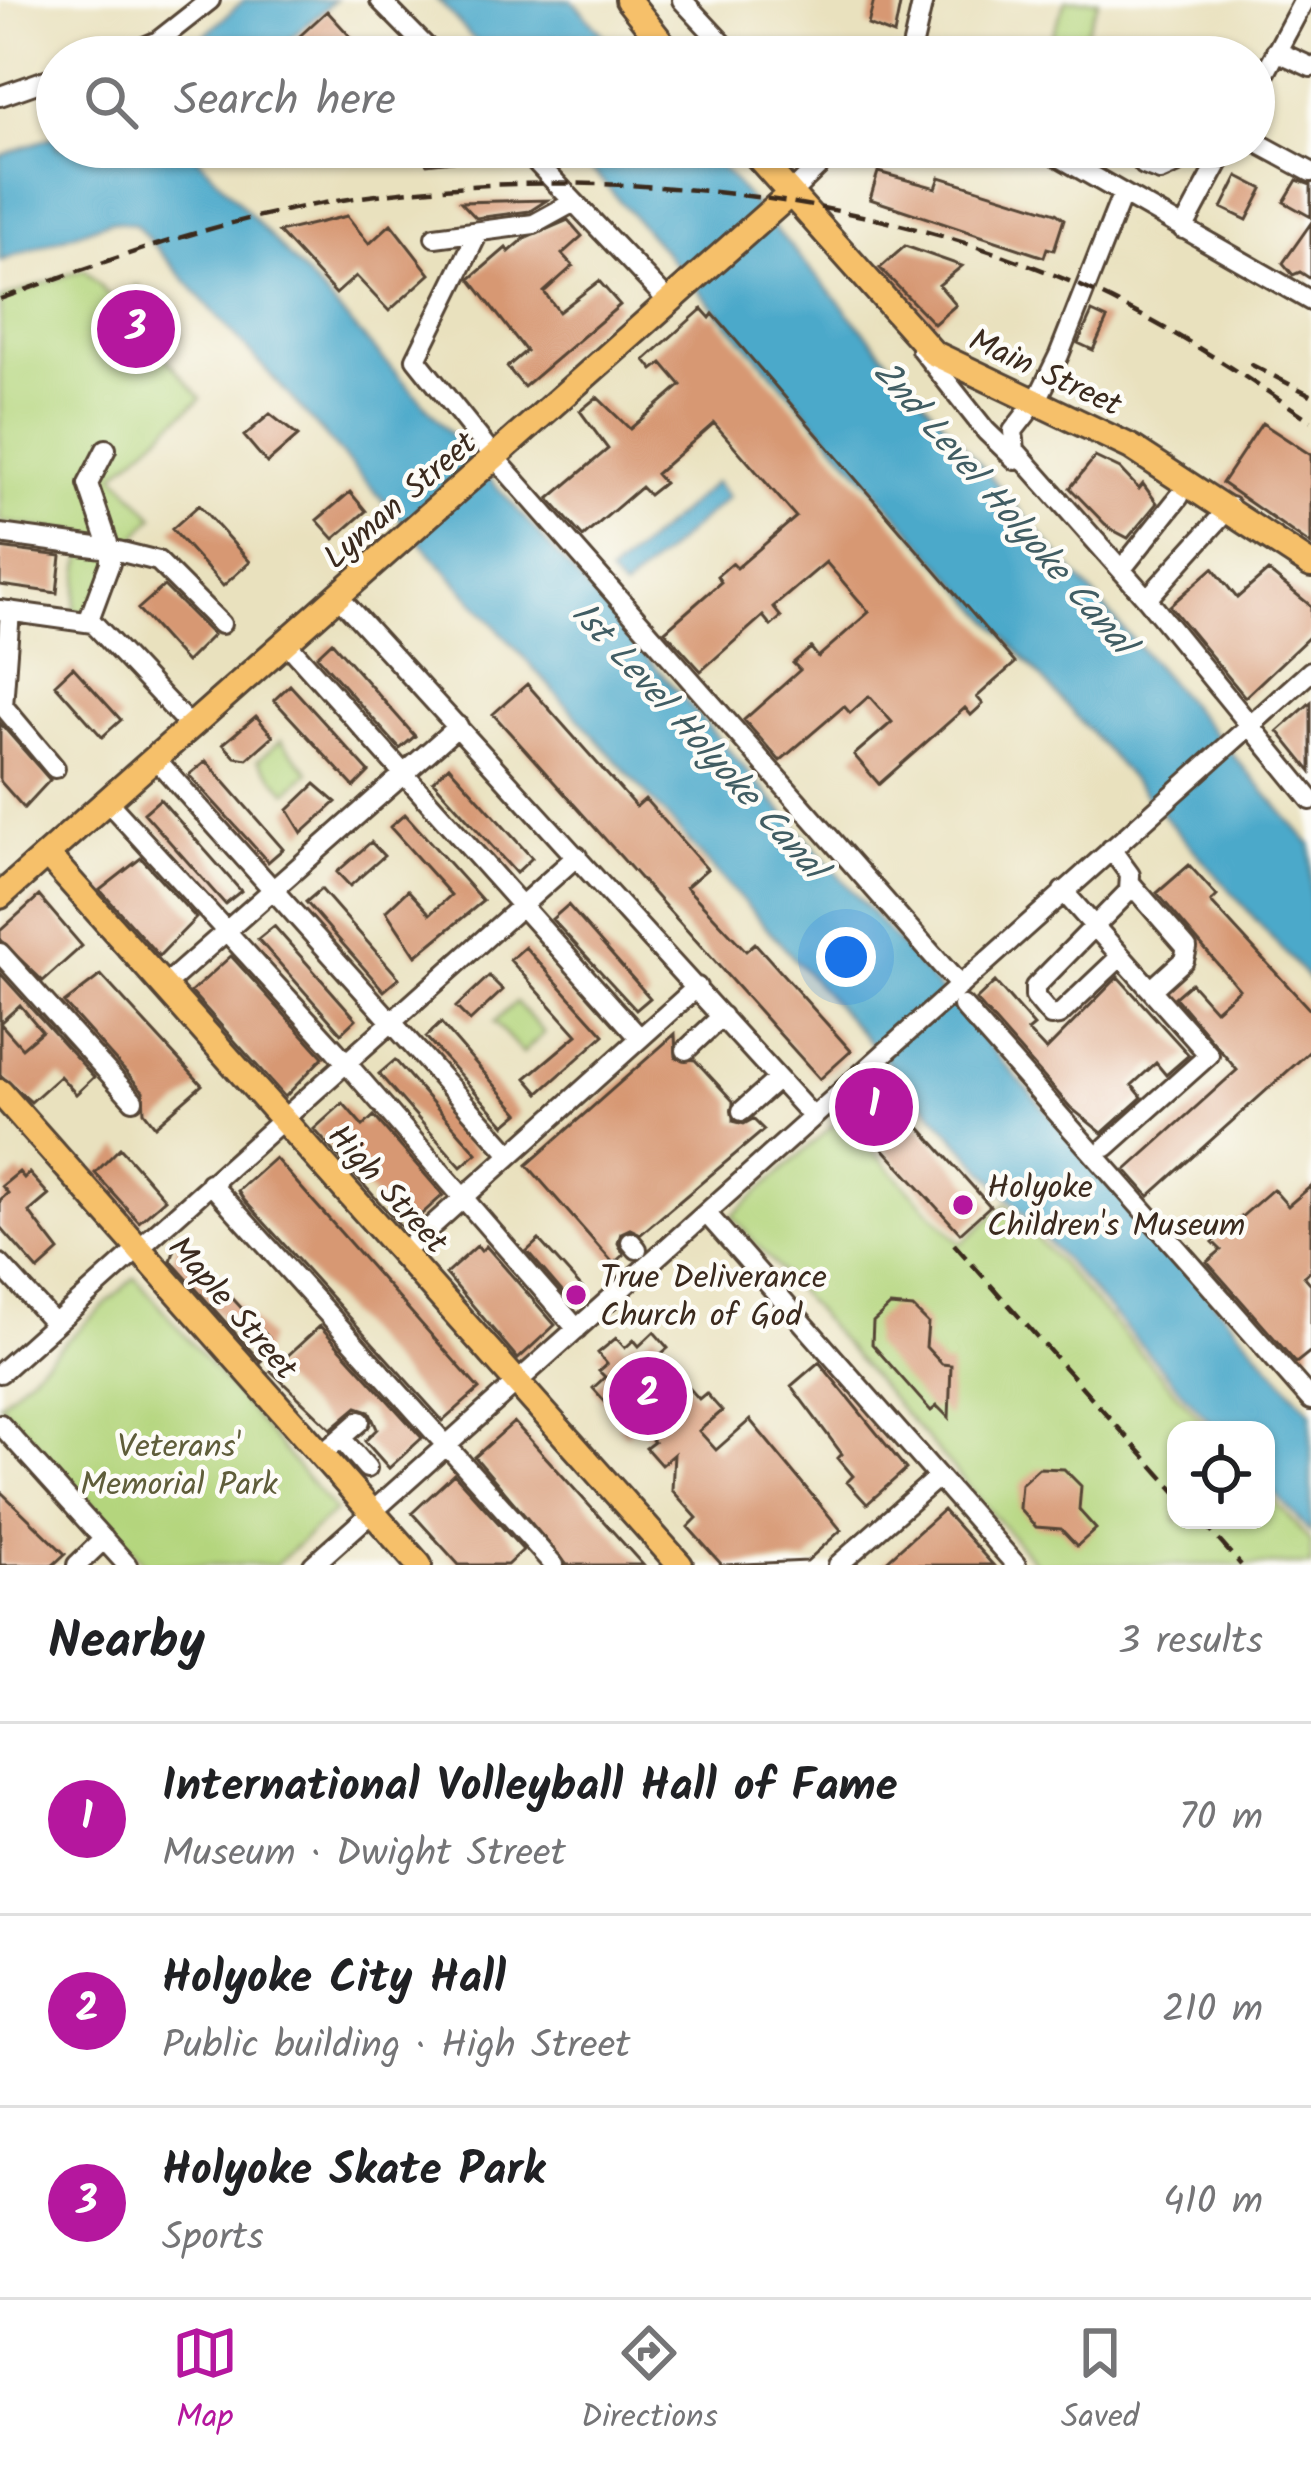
<!DOCTYPE html>
<meta charset="utf-8">
<style>
body{margin:0;font-family:Kalam,sans-serif;background:#f6f6f6;color:#202124}
.controls{position:absolute;right:36px;bottom:36px;display:grid;overflow:hidden;border-radius:24px;box-shadow:0 3px 9px #0004}
.controls button{width:108px;height:108px;display:grid;place-items:center;padding:0;border:0;border-bottom:3px solid #e0e0e0;background:#fff;color:#202124;font:60px sans-serif}
.you{position:absolute;left:846px;top:957px;width:42px;height:42px;margin:-30px;border:9px solid #fff;border-radius:50%;background:#1a73e8;box-shadow:0 0 0 18px #1a73e833}
.badge{display:grid;place-items:center;width:78px;height:78px;border-radius:50%;background:#b5179e;color:#fff;font-size:39px;font-weight:700}
.pin{position:absolute;translate:-50% -50%;border:6px solid #fff;box-shadow:0 3px 12px #0006}
.list{margin:0;padding:0;list-style:none}
h2{display:flex;justify-content:space-between;align-items:center;height:156px;margin:0;padding:0 48px;font-size:51px}
h2 small{font-size:39px;font-weight:400;color:#757577}
.list li{display:grid;grid-template-columns:78px 1fr auto;gap:36px;align-items:center;box-sizing:border-box;height:192px;padding:0 48px;border-top:3px solid #e0e0e0}
.list b{display:block;font-size:45px;white-space:nowrap}
.list p{margin:0;font-size:39px;white-space:nowrap;color:#757577}
.list em{font-size:39px;font-style:normal;color:#757577}
.icon{flex:none;width:66px;height:66px;fill:none;stroke:currentColor;stroke-width:2;stroke-linecap:round;stroke-linejoin:round}
.map{position:relative;flex:none;width:1311px;height:1565px;overflow:hidden}
.search{position:absolute;background:#fff;box-shadow:0 3px 9px #0004;left:36px;right:36px;top:36px;height:132px;display:flex;align-items:center;gap:30px;box-sizing:border-box;padding:0 42px;border-radius:66px;color:#757577;font-size:45px}
.sheet{height:732px;background:#fff}
nav{display:flex;justify-content:space-around;align-items:center;box-sizing:border-box;height:168px;border-top:3px solid #e0e0e0;background:#fff;font-size:33px;color:#757577}
nav a{display:grid;justify-items:center;gap:6px}
nav .on{color:#b5179e}
.map>svg:first-child{display:block}
.green{fill:#b4d57d;stroke:#78804e;stroke-width:3}
.water{fill:#4ba9ca;stroke:#436a74;stroke-width:3}
.building{fill:#d79873;fill-rule:evenodd}
.lines{fill:none;stroke-linecap:round;stroke-linejoin:round}
.minor-casing{stroke:#554536;stroke-width:24}
.major-casing{stroke:#554536;stroke-width:30}
.minor{stroke:#fff;stroke-width:18}
.major{stroke:#f6c06b;stroke-width:24}
.rail{stroke:#3b2a1e;stroke-width:4.5;stroke-dasharray:18 9;stroke-linecap:butt}
.poi-dot{fill:#b5179e;stroke:#fdfcf7;stroke-width:4.5}
.labels{text-anchor:middle;stroke-width:9;stroke-linejoin:round;paint-order:stroke}
.street-label{font-size:33px;fill:#3b2a1e;stroke:#fdfcf7}
.poi-label{font-size:33px;fill:#3b2a1e;stroke:#fdfcf7;text-anchor:start}
.park-label{font-size:33px;fill:#5f5d3a;stroke:#fdfcf7}
.water-label{font-size:36px;font-style:italic;fill:#415d63;stroke:#fdfcf7}
</style>
<div class="map">
<svg width="1311" height="1565" viewBox="0 0 1311 1565">
<rect width="100%" height="100%" fill="#fdfcf7"/>
<filter id="ink" filterUnits="userSpaceOnUse"><feTurbulence type="fractalNoise" baseFrequency=".00833" numOctaves="2"/><feDisplacementMap in="SourceGraphic" scale="24" xChannelSelector="R" yChannelSelector="G"/><feConvolveMatrix kernelMatrix="1 2 1 2 8 2 1 2 1" color-interpolation-filters="sRGB"/></filter>
<filter id="wash" filterUnits="userSpaceOnUse"><feTurbulence type="fractalNoise" baseFrequency=".004" numOctaves="4" result="noise"/><feDisplacementMap in="SourceGraphic" scale="48" xChannelSelector="R" yChannelSelector="G"/><feGaussianBlur stdDeviation="2.7" result="paint"/><feColorMatrix in="noise" values="0 0 0 0 0 0 0 0 0 0 0 0 0 0 0 0 0 1.4 0 .05"/><feComposite in="paint" operator="in"/></filter>
<g filter="url(#wash)">
<rect width="100%" height="100%" fill="#e9e1be"/>
<path class="green" d="M1066,0h33l-23,57h-33z
M84,269l27,29 27,-12 43,49 -19,19 39,44 -86,76 39,43 -33,35 -23,65 -24,-6 11,-77 -85,-12v-223z
M281,740l28,32 -22,20 -29,-32z
M516,1002l28,31 -21,20 -29,-31z
M841,1118l120,126 45,-40 204,226h-34v90h90v-28l45,50v23h-274l-305,-349z
M135,1277l200,234 -60,54h-129l-146,-162z"/>
<path class="water" d="M244,0h91l-66,57h-88z
M438,0h134l51,57h-133z
M57,135v12h131l231,251 892,1014v121l-45,-49v-54h-49l-1082,-1206 -25,-3 -110,40v-105z
M572,147h132l607,698v137z
M715,482l13,15 -105,93 -14,-15z"/>
<g id="blocks">
<path class="building" d="M874,0h27l-7,35 -26,-10z
M327,11l42,46h-92z
M412,147h63l-14,13 -34,4z
M878,172l58,16 4,-11 116,36 8,6 -10,31 -7,-2 -3,9 -174,-58z
M1238,176l25,13 -16,31 -25,-12z
M1297,180l14,5v32l-27,-15z
M547,200l-17,11 -54,7 -15,-16z
M347,216l22,28 22,-20 39,50 -41,37 -33,-35 -20,18 -57,-62z
M568,220l14,16 -20,18 11,12 -29,26 15,20 40,-31 21,24 -96,82 -17,-20 19,-16 -56,-72 36,-31 3,4 15,-13z
M1311,223v56l-11,-7 -7,3 -10,-12z
M905,246l57,20 -23,19 17,20 -22,19 -54,-56z
M702,309l8,9 3,-4 302,349 -38,34 6,7 -12,11 -6,-7 -86,76 -25,-29 38,-33 -23,-26 -19,17 -6,-7 -64,55 -36,-41 56,-50 -7,-7 18,-15 7,9 51,-45 -43,-50 -53,45 8,10 -10,9 -8,-10 -62,55 -36,-40 56,-49 -4,-6 15,-13 5,5 59,-51 -82,-94 -58,51 8,9 -15,12 -8,-8 -58,50 -34,-38 59,-50 -28,-38 17,-14 33,32 51,-44 -19,-22 -9,7 -8,-10z
M1092,312l15,7 -14,31 -15,-7z
M270,414l28,22 -31,27 -23,-27z
M1262,423l49,32v90l-89,-62z
M1095,457l25,12 19,20 4,-5 14,19 -29,35 -19,-10 -39,-40z
M350,492l16,19 -32,28 -17,-19z
M199,505l51,57 -27,24 -51,-57z
M0,548l61,8 -4,37 -57,-8z
M1213,568l24,30 31,-27 43,35v29l-66,62 -75,-91z
M164,586l49,49 -27,27 -48,-53z
M332,642l83,94 -15,13 -83,-93z
M73,667l48,53 -19,17 -47,-53z
M527,684l109,123 9,-8 62,70 -21,18 60,64 9,-8 96,108 -31,28 -327,-365z
M290,685l79,87 -15,15 -80,-87z
M1311,702v70l-33,-41z
M256,716l17,20 -26,23 -12,-2 -12,-13z
M0,723l50,57 -26,28 -24,-27z
M206,761l77,88 -15,13 -79,-87z
M449,766l83,92 -16,15 -83,-92z
M315,784l21,18 -34,31 -14,-23z
M160,799l81,92 -16,13 -81,-91z
M405,814l78,87 -67,55 -30,-45 22,-21 22,24 21,-19 -61,-68z
M371,842l13,14 -34,30 -13,-14z
M141,858l55,60 -37,38 -59,-66z
M1189,865l28,31 -6,6 100,109v39l-162,146 -23,-26 111,-100 -62,-73 16,-14 24,27 24,-21 -82,-96z
M321,889l78,89 -15,13 -78,-89z
M39,896l43,50 -39,35 -43,-41v-9z
M568,905l82,93 -14,12 -84,-91z
M274,926l82,93 -15,14 -83,-94z
M525,947l79,88 -65,58 -13,-15 51,-43 -67,-75z
M231,956l92,101 -38,40 -94,-105z
M0,973l94,104 -18,17 -16,-18 -29,26 -31,-27zM20,1005l22,26 -20,17 -22,-25z
M101,975l101,110 -47,41 -11,-14 -1,-21 -79,-88z
M489,976l14,14 -33,31 -14,-14z
M1118,977l71,78 -23,20 -10,-12 -24,22 10,12 -40,36 -31,-25 -95,-108 19,-18 39,44 -6,5 18,19z
M441,1023l78,90 -14,12 -79,-88z
M675,1034l1,24 19,2 38,41v20l11,3 9,-5 11,11 -123,104 -11,-5 -9,4 -3,10 6,12 -10,9 -87,-99z
M395,1060l82,93 -16,14 -82,-93z
M881,1084l109,122 -30,27 -110,-121z
M343,1103l20,23 11,-10 69,79 -39,35 -90,-101z
M120,1148l45,51 -26,23 -44,-49z
M275,1158l204,231 -36,32 -199,-221 -6,-9z
M19,1172l5,6 5,-5 20,22 -20,17 30,39 -21,19 -38,-43v-27l8,-7 -6,-7z
M1311,1186v84l-7,6 7,8v67l-15,12 -89,-101 14,-12 -8,-8 60,-53 15,17z
M178,1239l91,99 -8,24 -90,-101z
M539,1240l44,49 -13,12 -43,-50z
M477,1246l4,5 5,-5 69,79 -37,34 -72,-85z
M890,1306l23,2 15,15 -2,24 16,17 9,1 -2,53 -12,-12 -6,5 -59,-67 1,-22z
M320,1326l102,112 -33,30 -24,-27 12,-12 -8,-18 -12,-4 -26,22 -60,-58z
M654,1332l14,16 -8,7 39,44 7,-6 16,18 -23,20 17,19 34,-30 91,110 -34,31 -85,4 -34,-38 9,-9 -25,-28 2,-36 -13,11 -15,-17 8,-6 -16,-18 -12,11 -8,-9 5,-4 -30,-34 12,-11 -6,-6 8,-7 -9,-11 18,-15 9,10 9,-8 5,6z
M819,1362l87,107 -39,35 -20,-22 6,-6 -15,-18 4,-4 -51,-68z
M514,1422l129,143h-76l-92,-108z
M1039,1468l25,1 17,17 -2,24 17,19 -19,17 -16,-17 -25,-2 -17,-19 2,-24z
M454,1474l69,76 -16,15h-48l-47,-52z
M0,1491l65,63 -12,11h-53z
M943,1510l50,55h-111z"/>
</g>
</g>
<g filter="url(#ink)">
<use href="#blocks" fill-opacity="0" stroke="#554536" stroke-width="3"/>
<g class="lines">
<defs>
<path id="minor" d="M380,0l56,57
M682,0l42,45 -11,12
M1276,51l35,16
M121,57l37,-16 52,-41
M910,57l13,-57
M1254,94l50,-94
M0,96l57,-20
M1254,141l57,31
M522,147l147,155
M1042,147l269,154
M1134,147l10,18 16,6 16,-7 9,-17
M1080,169l24,-22
M789,195l49,-48
M1122,195l-63,160 -22,45 -24,31 2,19 132,149 164,201
M1183,229l44,-82
M478,233l-62,126 80,100 464,527
M435,237l99,-13 40,-22
M921,349l65,82 30,29
M0,534l110,15 -22,-65 18,-35
M1121,570l58,-73
M338,596l475,521
M1147,599l83,-92
M0,610l93,13 96,102
M10,611l-7,95 52,62
M88,622l22,-59v-14l48,12 63,63
M285,641l354,396
M154,757l356,397
M107,801l228,249 242,279
M1111,849l19,26 -1,16 -94,96v10l16,19 8,-1 61,-58
M1132,885l55,63 -3,12 -33,30
M1063,891l146,164 -103,92
M0,953l133,147
M163,987l295,-261
M963,1006l348,394
M686,1050l36,-34
M742,1111l36,-32
M210,1183l344,382
M706,1213l310,352
M631,1242l6,7
M403,1252l294,-265
M0,1264l55,60
M0,1373l577,-517
M0,1424l127,141
M341,1438l26,30
M321,1455l39,-34
M77,1565l27,-26
M313,1565l998,-894
M838,1565l99,-87"/>
<path id="major" d="M628,0l45,57
M749,147l184,206 198,94 180,118
M48,856l632,709
M0,896l789,-701
M0,1092l419,473"/>
</defs>
<use href="#minor" class="minor-casing"/>
<use href="#major" class="major-casing"/>
<use href="#minor" class="minor"/>
<use href="#major" class="major"/>
<path class="rail" d="M0,299c83,-30 166,-60 252,-81 261,-63 584,-40 831,69 81,36 155,84 228,134
M1250,364l61,31
M954,1244l222,248
M1201,1520l40,45"/>
</g>
</g>
<g class="poi-dot">
<circle cx="963" cy="1205" r="12"/>
<circle cx="576" cy="1295" r="12"/>
</g>
<g class="labels">
<g class="street-label">
<text transform="translate(1046 371) rotate(25)" y="12">Main Street</text>
<text transform="translate(399 499) rotate(-41)" y="12">Lyman Street</text>
<text transform="translate(389 1188) rotate(48)" y="12">High Street</text>
<text transform="translate(234 1307) rotate(49)" y="12">Maple Street</text>
</g>
<g class="poi-label">
<text x="987" y="1198">Holyoke<tspan x="987" dy="38">Children's Museum</tspan></text>
<text x="600" y="1288">True Deliverance<tspan x="600" dy="38">Church of God</tspan></text>
</g>
<g class="park-label">
<text x="179" y="1457">Veterans'<tspan x="179" dy="38">Memorial Park</tspan></text>
</g>
<g class="water-label">
<text transform="translate(1005 506) rotate(49)" y="13">2nd Level Holyoke Canal</text>
<text transform="translate(700 739) rotate(48)" y="13">1st Level Holyoke Canal</text>
</g>
</g>
</svg>
<div class="controls">
<button><svg class="icon" aria-label="locate" viewBox="0 0 24 24"><circle cx="12" cy="12" r="6"/><path d="M12 2v4M12 18v4M2 12h4M18 12h4"/></svg></button>
</div>
<div class="you"></div>
<div class="pin badge" style="left:874px;top:1107px">1</div>
<div class="pin badge" style="left:648px;top:1396px">2</div>
<div class="pin badge" style="left:136px;top:329px">3</div>
<div class="search"><svg class="icon" aria-label="search" viewBox="0 0 24 24"><circle cx="10" cy="10" r="6"/><path d="M15 15l6 6"/></svg>Search here</div>
</div>
<section class="sheet">
<h2>Nearby<small>3 results</small></h2>
<ul class="list">
<li><span class="badge">1</span><div><b>International Volleyball Hall of Fame</b><p>Museum · Dwight Street</p></div><em>70 m</em></li>
<li><span class="badge">2</span><div><b>Holyoke City Hall</b><p>Public building · High Street</p></div><em>210 m</em></li>
<li><span class="badge">3</span><div><b>Holyoke Skate Park</b><p>Sports</p></div><em>410 m</em></li>
</ul>
</section>
<nav>
<a class="on"><svg class="icon" aria-label="map" viewBox="0 0 24 24"><path d="M3 6l6-2 6 2 6-2v14l-6 2-6-2-6 2zM9 4v14M15 6v14"/></svg>Map</a>
<a><svg class="icon" aria-label="directions" viewBox="0 0 24 24"><path d="M12 3l9 9-9 9-9-9zM9 14v-3h6M13 9l2 2-2 2"/></svg>Directions</a>
<a><svg class="icon" aria-label="saved" viewBox="0 0 24 24"><path d="M7 4h10v16l-5-4-5 4z"/></svg>Saved</a>
</nav>
